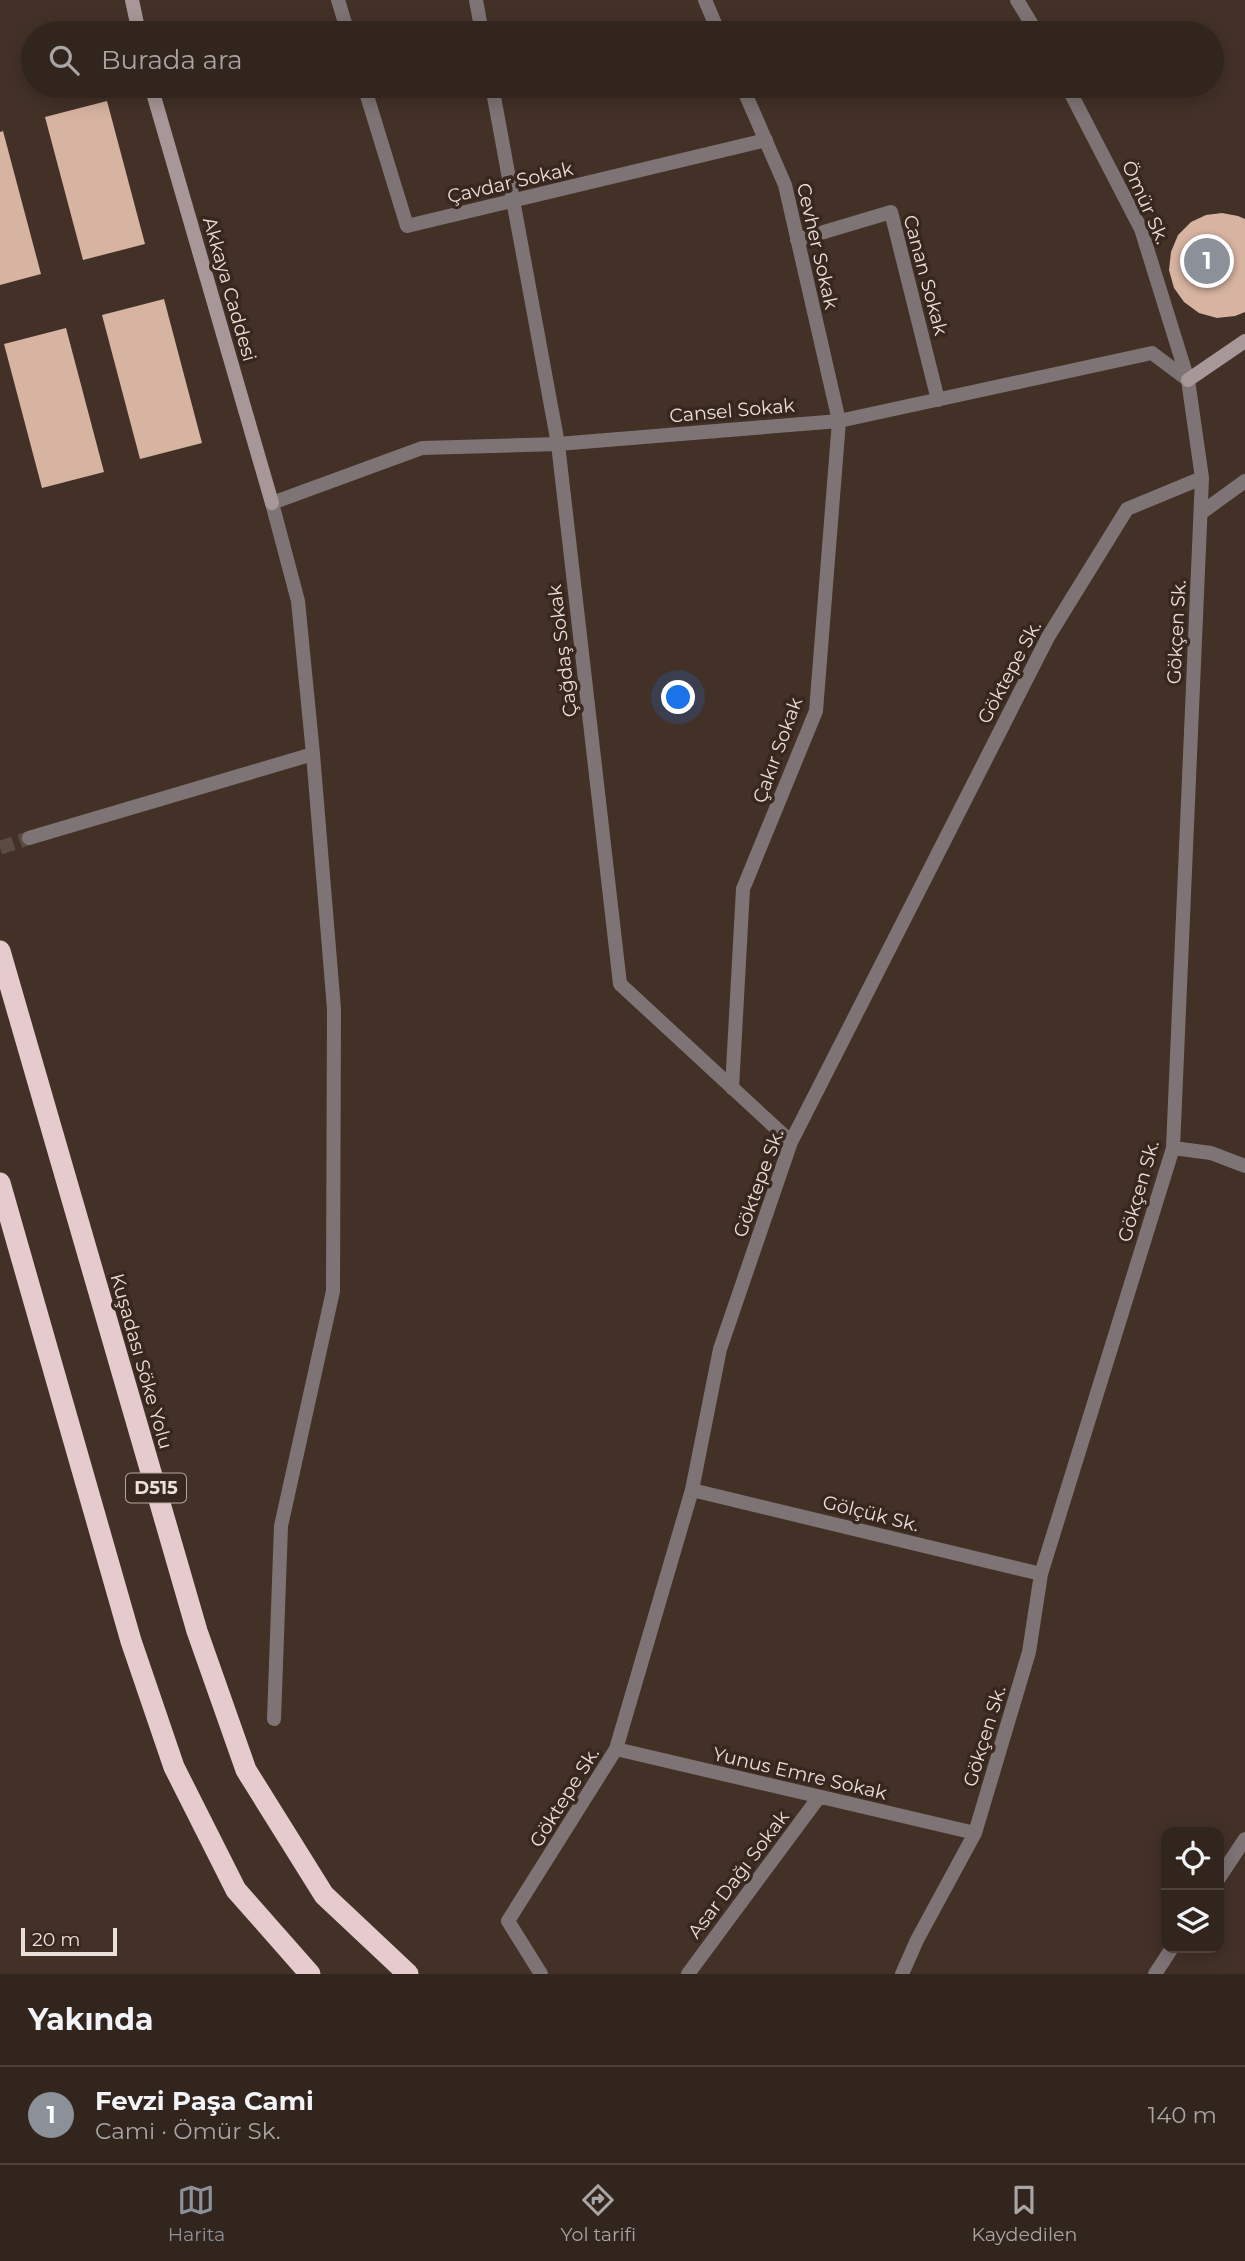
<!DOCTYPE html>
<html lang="tr">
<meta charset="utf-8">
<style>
body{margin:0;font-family:Montserrat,sans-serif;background:#3d312b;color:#f1f3f6}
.controls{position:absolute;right:21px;bottom:21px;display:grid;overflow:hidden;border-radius:14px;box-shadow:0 4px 18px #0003}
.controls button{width:63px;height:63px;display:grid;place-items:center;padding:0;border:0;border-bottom:2px solid #4d423c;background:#32251e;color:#f1f3f6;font:35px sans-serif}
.scale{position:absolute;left:21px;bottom:18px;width:96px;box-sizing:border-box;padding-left:7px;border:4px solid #ebdfda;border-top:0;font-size:19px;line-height:24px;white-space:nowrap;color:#ebdfda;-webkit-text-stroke:5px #38271f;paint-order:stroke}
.you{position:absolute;left:679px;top:698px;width:24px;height:24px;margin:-18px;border:5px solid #fff;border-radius:50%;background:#1a73e8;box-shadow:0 0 0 10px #1a73e833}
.badge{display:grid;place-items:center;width:46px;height:46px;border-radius:50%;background:#8c9099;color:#fff;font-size:23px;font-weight:700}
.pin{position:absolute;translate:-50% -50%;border:4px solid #fff;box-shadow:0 2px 7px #0006}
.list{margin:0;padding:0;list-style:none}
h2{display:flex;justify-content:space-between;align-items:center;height:91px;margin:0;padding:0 28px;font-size:30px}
h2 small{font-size:23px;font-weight:400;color:#a8a5a4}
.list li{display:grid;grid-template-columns:46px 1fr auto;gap:21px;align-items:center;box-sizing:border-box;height:98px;padding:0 28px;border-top:2px solid #4d423c}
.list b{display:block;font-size:26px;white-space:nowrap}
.list p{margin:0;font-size:23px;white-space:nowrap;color:#a8a5a4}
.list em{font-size:23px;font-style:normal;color:#a8a5a4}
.icon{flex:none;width:38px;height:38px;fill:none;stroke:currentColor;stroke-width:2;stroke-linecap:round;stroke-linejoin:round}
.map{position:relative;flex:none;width:1245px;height:1974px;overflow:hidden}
.search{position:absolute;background:#32251e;box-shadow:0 4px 18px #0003;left:21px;right:21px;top:21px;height:77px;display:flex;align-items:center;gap:18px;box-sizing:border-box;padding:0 24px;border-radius:38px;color:#a8a5a4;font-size:26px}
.sheet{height:189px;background:#32251e}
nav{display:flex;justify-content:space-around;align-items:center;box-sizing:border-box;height:98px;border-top:2px solid #4d423c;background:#32251e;font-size:19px;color:#a8a5a4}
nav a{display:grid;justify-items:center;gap:4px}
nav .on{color:#8c9099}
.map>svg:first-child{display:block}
.building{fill:#d7b3a1}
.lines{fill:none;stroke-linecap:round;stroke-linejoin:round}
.street-tunnel{stroke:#5c4b43;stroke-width:14;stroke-dasharray:14 7;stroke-linecap:butt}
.street{stroke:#7f7475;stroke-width:14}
.secondary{stroke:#a89799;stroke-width:14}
.highway{stroke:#e5cbcd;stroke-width:21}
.labels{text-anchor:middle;stroke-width:7;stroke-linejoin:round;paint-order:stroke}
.shield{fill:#38271f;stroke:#b5a8a2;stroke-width:2}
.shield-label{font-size:18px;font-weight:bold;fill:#ebdfda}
.street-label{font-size:19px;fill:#ebdfda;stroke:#38271f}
</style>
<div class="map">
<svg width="1245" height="1974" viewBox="0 0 1245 1974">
<rect width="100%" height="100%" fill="#433128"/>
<path class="building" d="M107,101l38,143 -62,16 -38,-143z
M3,131l38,143 -41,11v-153z
M1222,213l16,3 7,3v93l-10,4 -18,2 -18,-5 -15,-11 -10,-14 -5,-18 2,-18 7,-17 13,-13 15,-7z
M164,299l38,144 -62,16 -38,-144z
M66,328l38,144 -62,16 -38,-144z"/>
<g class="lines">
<path class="street-tunnel" d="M0,848l29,-10"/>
<path class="street" d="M338,0l10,33
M476,0l6,33
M705,0l14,33
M1017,0l20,33
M364,86l43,140 359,-86
M492,86l66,358 62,540 171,158
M797,240l94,-28 47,188
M1201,513l44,-32
M29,838l284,-84
M732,1088l11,-199 73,-178 23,-290 -54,-236 -43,-99
M1173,1148l38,5 34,13
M692,1490l349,84
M274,1719l7,-193 52,-235 1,-282 -21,-255 -15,-153 -26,-98 150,-55 136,-4 281,-23 313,-68 36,27
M616,1749l359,84
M1219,1878l26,-39
M541,1974l-33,-53 108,-172 76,-259 28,-141 71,-207 257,-505 79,-128 75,-31
M688,1974l131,-177
M902,1974l15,-34 58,-107 54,-181 12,-78 132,-426 29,-670 -14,-98 -47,-151 -74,-143
M1155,1974l17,-26"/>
<path class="secondary" d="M132,0l7,33
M151,86l121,417
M1188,380l57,-39"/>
<path class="highway" d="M0,951l197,680 49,139 78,125 84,79
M0,1183l131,458 43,126 62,123 74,84"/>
</g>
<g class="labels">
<rect class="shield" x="126" y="1473.5" width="60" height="29" rx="5"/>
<g class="shield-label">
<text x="156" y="1494">D515</text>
</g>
<g class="street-label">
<text transform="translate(510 182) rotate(-13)" y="7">Çavdar Sokak</text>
<text transform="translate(1146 202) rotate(66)" y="7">Ömür Sk.</text>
<text transform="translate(818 246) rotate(77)" y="7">Cevher Sokak</text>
<text transform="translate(926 275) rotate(75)" y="7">Canan Sokak</text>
<text transform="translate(230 289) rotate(74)" y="7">Akkaya Caddesi</text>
<text transform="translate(732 410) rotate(-5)" y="7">Cansel Sokak</text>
<text transform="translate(1176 632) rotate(-87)" y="7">Gökçen Sk.</text>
<text transform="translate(562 651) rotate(-97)" y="7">Çağdaş Sokak</text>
<text transform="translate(1009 672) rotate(-62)" y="7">Göktepe Sk.</text>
<text transform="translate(777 750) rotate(-70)" y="7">Çakır Sokak</text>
<text transform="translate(758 1183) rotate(-70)" y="7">Göktepe Sk.</text>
<text transform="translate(1138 1191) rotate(-74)" y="7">Gökçen Sk.</text>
<text transform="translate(142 1361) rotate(74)" y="7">Kuşadası Söke Yolu</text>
<text transform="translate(871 1513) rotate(14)" y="7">Gölçük Sk.</text>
<text transform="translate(984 1736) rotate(-73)" y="7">Gökçen Sk.</text>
<text transform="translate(800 1773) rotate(13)" y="7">Yunus Emre Sokak</text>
<text transform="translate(564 1797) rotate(-58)" y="7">Göktepe Sk.</text>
<text transform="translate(738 1874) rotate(-53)" y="7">Asar Dağı Sokak</text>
</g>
</g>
</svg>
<div class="controls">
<button><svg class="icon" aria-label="locate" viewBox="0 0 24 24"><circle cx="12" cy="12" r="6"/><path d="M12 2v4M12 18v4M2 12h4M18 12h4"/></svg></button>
<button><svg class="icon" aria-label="layers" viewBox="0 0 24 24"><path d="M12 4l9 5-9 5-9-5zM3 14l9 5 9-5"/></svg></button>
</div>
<div class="scale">20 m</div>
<div class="you"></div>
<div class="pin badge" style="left:1207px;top:261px">1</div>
<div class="search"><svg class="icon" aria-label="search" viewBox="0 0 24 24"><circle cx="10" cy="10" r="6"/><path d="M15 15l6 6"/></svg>Burada ara</div>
</div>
<section class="sheet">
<h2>Yakında<small></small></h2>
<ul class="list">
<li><span class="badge">1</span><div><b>Fevzi Paşa Cami</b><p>Cami · Ömür Sk.</p></div><em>140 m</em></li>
</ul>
</section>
<nav>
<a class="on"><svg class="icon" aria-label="map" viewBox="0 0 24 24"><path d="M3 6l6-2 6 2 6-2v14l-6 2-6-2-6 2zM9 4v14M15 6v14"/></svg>Harita</a>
<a><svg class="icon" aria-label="directions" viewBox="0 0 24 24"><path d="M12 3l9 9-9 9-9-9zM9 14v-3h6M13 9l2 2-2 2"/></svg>Yol tarifi</a>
<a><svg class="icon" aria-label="saved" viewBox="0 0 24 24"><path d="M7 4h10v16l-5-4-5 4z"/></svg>Kaydedilen</a>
</nav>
